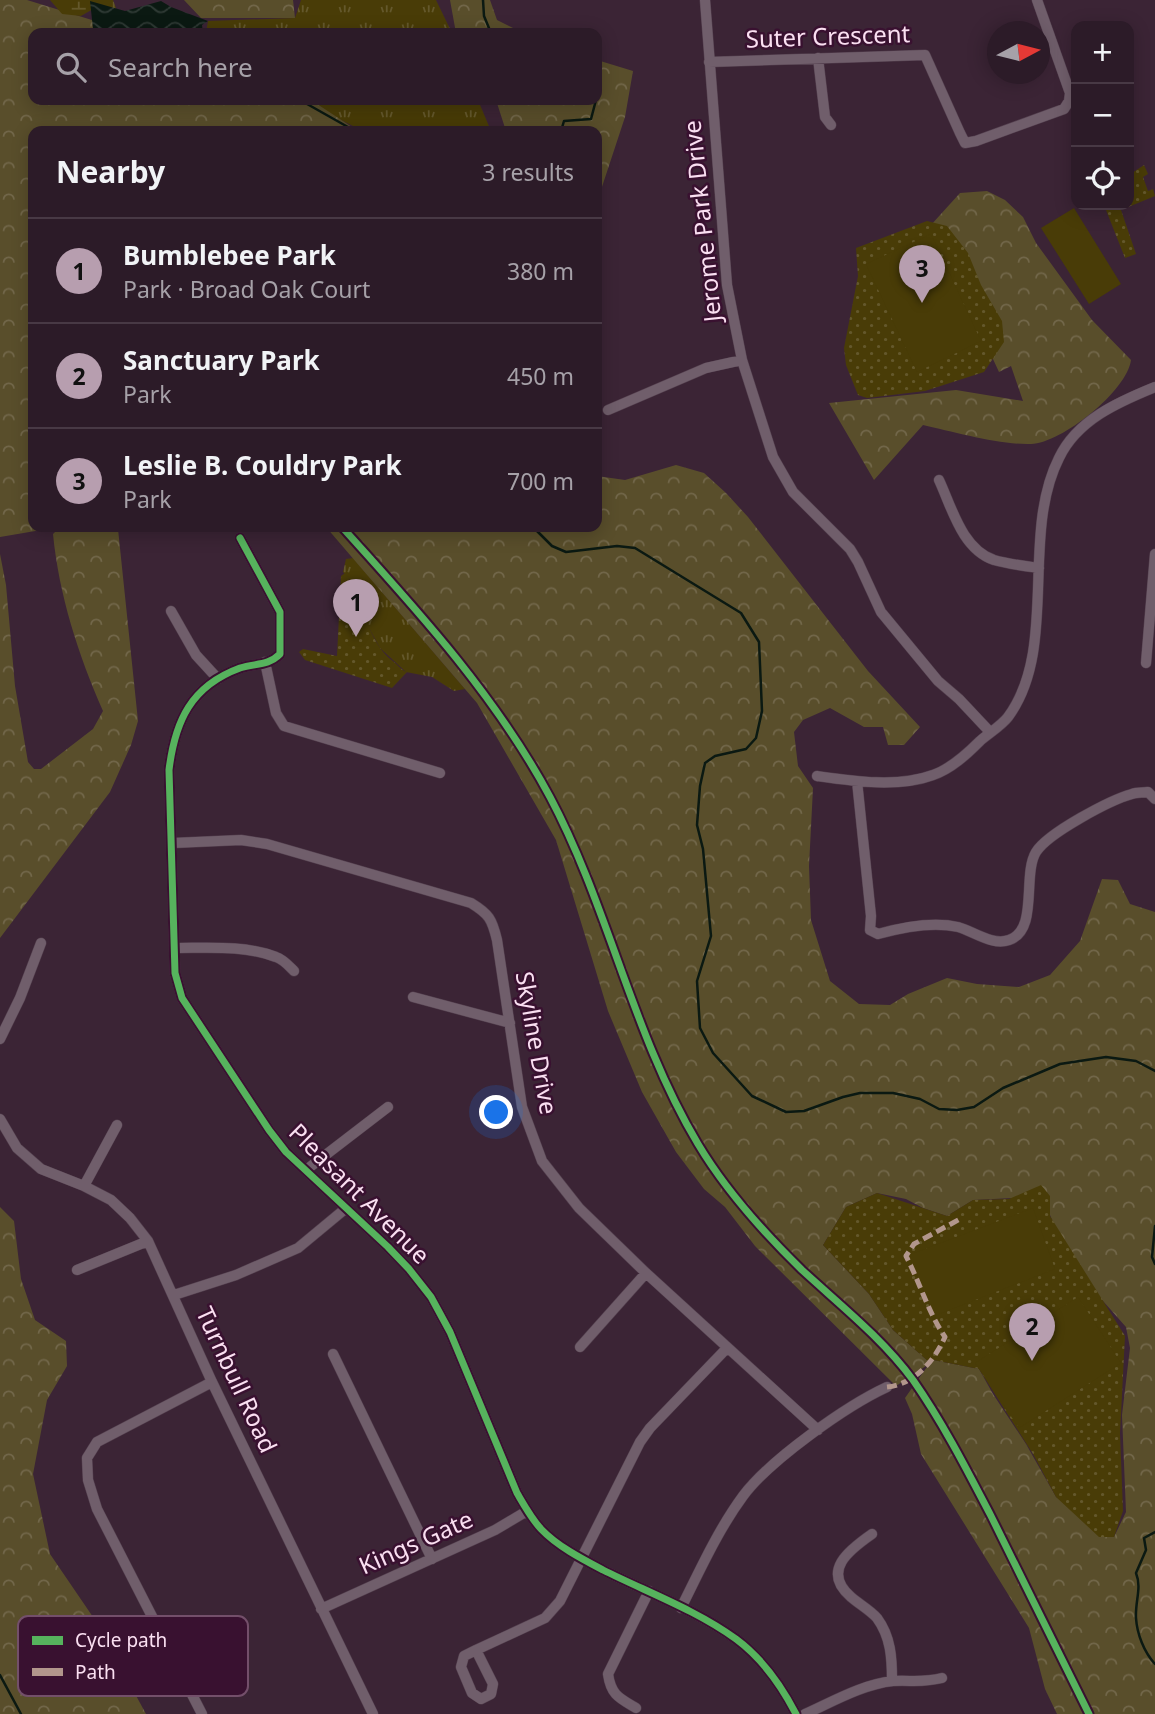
<!DOCTYPE html>
<meta charset="utf-8">
<style>
body{margin:0;font-family:"Noto Sans",sans-serif;background:#382834;color:#f1f3f6}
.controls{position:absolute;right:21px;top:21px;display:grid;overflow:hidden;border-radius:14px;box-shadow:0 4px 18px #0003}
.controls button{width:63px;height:63px;display:grid;place-items:center;padding:0;border:0;border-bottom:2px solid #483945;background:#2c1b28;color:#f1f3f6;font:35px sans-serif}
.compass{position:absolute;left:987px;top:21px;width:63px;height:63px;border-radius:50%;background:#2c1b28;box-shadow:0 4px 18px #0003;rotate:83deg}
.you{position:absolute;left:497px;top:1113px;width:24px;height:24px;margin:-18px;border:5px solid #fff;border-radius:50%;background:#1a73e8;box-shadow:0 0 0 10px #1a73e833}
.badge{display:grid;place-items:center;width:46px;height:46px;border-radius:50%;background:#b79eaf;color:#111;font-size:23px;font-weight:700}
.pin{position:absolute;translate:-50% -58px;filter:drop-shadow(0 2px 4px #0008)}
.pin::after{content:'';position:absolute;top:37px;width:24px;height:21px;background:inherit;clip-path:polygon(0 0,100% 0,50% 100%)}
.list{margin:0;padding:0;list-style:none}
h2{display:flex;justify-content:space-between;align-items:center;height:91px;margin:0;padding:0 28px;font-size:30px}
h2 small{font-size:23px;font-weight:400;color:#a6a1a8}
.list li{display:grid;grid-template-columns:46px 1fr auto;gap:21px;align-items:center;box-sizing:border-box;height:105px;padding:0 28px;border-top:2px solid #483945}
.list b{display:block;font-size:26px;white-space:nowrap}
.list p{margin:0;font-size:23px;white-space:nowrap;color:#a6a1a8}
.list em{font-size:23px;font-style:normal;color:#a6a1a8}
.icon{flex:none;width:38px;height:38px;fill:none;stroke:currentColor;stroke-width:2;stroke-linecap:round;stroke-linejoin:round}
.map{position:relative;flex:none;width:1155px;height:1714px;overflow:hidden}
.search{position:absolute;background:#2c1b28;box-shadow:0 4px 18px #0003;left:28px;top:28px;width:574px;height:77px;display:flex;align-items:center;gap:18px;box-sizing:border-box;padding:0 24px;border-radius:14px;color:#a6a1a8;font-size:26px}
.panel{position:absolute;background:#2c1b28;box-shadow:0 4px 18px #0003;left:28px;top:126px;width:574px;height:406px;border-radius:14px}
.map>svg:first-child{display:block}
.grass{fill:url(#grass-tufts)}
.forest{fill:url(#forest-crowns);fill-rule:evenodd}
.wetland{fill:url(#wetland-marsh)}
.park{fill:url(#park-dots)}
.pitch{fill:#493c07}
.water{fill:url(#water-waves)}
.lines{fill:none;stroke-linecap:round;stroke-linejoin:round}
.stream{stroke:#0b1912;stroke-width:2.5}
.minor-casing{stroke:#54404f;stroke-width:11}
.minor{stroke:#705e6b;stroke-width:10}
.quiet{stroke:#b2968c;stroke-width:5;stroke-dasharray:10 5;stroke-linecap:butt}
.cycleway-casing{stroke:#391130;stroke-width:11}
.cycleway{stroke:#56b35d;stroke-width:7}
.labels{text-anchor:middle;stroke-width:5;stroke-linejoin:round;paint-order:stroke}
.street-label{font-size:24px;fill:#fadff1;stroke:#391130}
.key{fill:#391130;stroke:#734f6a;stroke-width:2}
.key-label{font-size:19px;fill:#fadff1}
</style>
<div class="map">
<svg width="1155" height="1714" viewBox="0 0 1155 1714">
<defs>
<pattern id="grass-tufts" width="24" height="20" patternUnits="userSpaceOnUse" patternTransform="scale(1.75)"><rect width="24" height="20" fill="#493c07"/><path d="M3 7l-1-3M5 7V3M7 7l1-3M15 17l-1-3M17 17v-4M19 17l1-3" fill="none" stroke="#64582c"/></pattern>
<pattern id="forest-crowns" width="20" height="18" patternUnits="userSpaceOnUse" patternTransform="scale(1.75)"><rect width="20" height="18" fill="#594e2b"/><path d="M2 6a3 3 0 1 1 6 0M12 15a3 3 0 1 1 6 0" fill="none" stroke="#72674a"/></pattern>
<pattern id="wetland-marsh" width="20" height="14" patternUnits="userSpaceOnUse" patternTransform="scale(1.75)"><rect width="20" height="14" fill="#493c07"/><path d="M1 5h8M5 5V1M11 12h8M15 12V8" fill="none" stroke="#64582c"/></pattern>
<pattern id="park-dots" width="8" height="8" patternUnits="userSpaceOnUse" patternTransform="scale(1.75)"><rect width="8" height="8" fill="#493c07"/><path d="M2 2h.1M6 6h.1" fill="none" stroke="#64582c" stroke-width="1.8" stroke-linecap="round"/></pattern>
<pattern id="water-waves" width="16" height="10" patternUnits="userSpaceOnUse" patternTransform="scale(1.75)"><rect width="16" height="10" fill="#0b1912"/><path d="M0 5q4-4 8 0t8 0" fill="none" stroke="#2f3a35"/></pattern>
</defs>
<rect width="100%" height="100%" fill="#3b2435"/>
<path class="grass" d="M301,0h135l16,33h-246l2,-12 87,-3z
M301,100h177l13,31h-128z
M353,558l112,131 -11,2 -22,-14 -26,-5 -26,-24 -12,-22 -17,-45 -8,-9 3,-13z"/>
<path class="forest" d="M0,0h27l107,33h-101v67h278l47,31h-325v396h87l-2,2 20,192 -7,24 -21,47 -110,146v-384l6,31 9,101 13,76 6,7h7l52,-40 10,-18c-25,-57 -44,-116 -50,-177l5,-5h-11l-47,8z
M184,0h109l2,18h-94z
M450,0h40l7,20 26,13h-67z
M597,60l36,11 -8,46 -28,85v-71h-91l-10,-31h101z
M987,191l18,9 18,17 13,26 56,77 39,40c-4,31 -69,83 -100,84 -31,1 -77,-12 -108,-19l-49,55 -45,-77 127,-13 67,11 -12,-35 -12,6 -68,-147 29,-32z
M676,465l28,8 22,20 22,24 120,154 52,56 -16,18h-16l-5,-18h-19l-34,-19 -27,12 -9,12 4,34 15,22 -4,78 2,54 19,61 29,23 31,1 18,-11 39,-16 30,6 42,3 31,-12 30,-34 22,-62 16,1 12,24 25,8v802h-98l-12,-25 -16,-61 -108,-174 -9,-40 -7,-16 24,-34 -33,22 -141,-140 -30,-39 -21,-18 -28,-37 -34,-60 -34,-81 -52,-171 -79,-137 -151,-176h271v-51l28,4zM877,1193l29,6 17,9 24,8 26,-16 77,-4v19l23,52 53,60 4,21 -8,67 4,97 -12,25 -58,-40 -30,-53 -33,-50 -14,-25 -46,-9 -3,3 -37,-33 -24,-36 -46,-49 23,-38z
M0,1207l14,14 7,58 14,41 31,21 1,25 -20,34 -14,74 17,80 45,66 51,94h-146z"/>
<path class="wetland" d="M50,0h63l3,8 -11,7 -12,-6 -12,7 -19,-2z"/>
<path class="park" d="M1144,165l4,9 -5,3 5,14 5,-2 2,7 -34,14 15,44 -11,4 -21,-53h25v-30z
M927,221l20,5 21,27 13,32 21,36 2,21 -20,30 -59,19 -58,7 -9,-3 -12,-30 -2,-17 14,-72 -2,-28z
M345,573c21,27 19,67 49,89 5,4 7,8 13,10l-15,16 -87,-28 -6,-8 4,-3 34,7 4,-80z
M1041,1185l9,11v20l75,120 -5,97 3,78 -9,26h-15l-43,-40 -23,-43 -54,-85 -46,-9 -3,3 -37,-33 -24,-36 -46,-49 23,-38 31,-14 70,23 26,-16 36,-1z"/>
<path class="pitch" d="M1074,208l47,76 -32,20 -48,-76z
M931,234l50,107 -64,31 -51,-108z
M1033,1208l22,61 -121,47 -25,-61z
M1078,1297l43,66 -102,65 -44,-65z"/>
<path class="water" d="M90,1l35,10 36,-10 10,6 37,14 -6,4 1,8h-96l-14,-4z"/>
<g class="lines">
<path class="stream" d="M483,0l1,16 7,17
M300,100l55,31
M561,131l3,-10 27,-2 5,-19
M533,527l19,19 14,6 51,-6 18,2 106,65 18,29 3,69 -6,27 -10,11 -31,7 -10,7 -5,23 -3,39 6,24 8,87 -14,45 3,47 13,25 39,43 34,16 18,-1 39,-14 17,-4h33l27,6 19,10 18,1 17,-3 29,-19 57,-24 46,-7 30,4 19,10
M1155,1226l-3,31 3,7
M1155,1532l-11,6 2,12 -10,23c6,15 -1,28 0,45 1,16 8,34 19,46
M0,1675l21,39"/>
<defs>
<path id="minor" d="M705,0l22,285 15,75 31,97 20,35 57,57 8,13 23,50 57,69 21,18 31,33
M818,58l7,59 6,8
M709,62l216,-7 35,78 5,10 11,-2 88,-32 5,-8 1,-8 -33,-93
M608,410l98,-42 36,-8
M939,480c13,28 23,69 55,80 14,4 30,6 45,8
M240,538l40,74v42c-12,12 -24,9 -40,14 -49,18 -65,53 -71,102l6,203 7,25 87,132 17,22 102,95 21,22 22,28 19,35 67,161c7,12 14,25 24,36 16,17 41,30 62,41 44,22 93,40 133,69 27,20 45,46 60,75
M171,611l25,44 22,24
M265,662l11,51 8,13 156,47
M1146,663l9,-109
M817,776c35,5 81,12 116,-1 18,-6 34,-21 47,-34 9,-8 21,-15 28,-24 51,-69 12,-182 51,-259 18,-38 59,-56 96,-71
M857,781l14,135 -1,14 8,4c25,-7 54,-13 80,-7 15,4 34,19 51,13 30,-10 13,-65 27,-88 12,-19 74,-52 96,-58 5,-2 11,-1 16,-2l7,7
M173,843l68,-3 26,4 204,59c18,11 21,16 26,37l25,167 20,54 37,47 67,65 172,157
M176,948c32,0 69,-3 100,9 7,2 13,9 18,14
M413,997l97,26
M0,1039l20,-41 21,-55
M0,1119l17,29 24,21 43,17 27,14 19,18 18,23 64,141 161,332
M306,1170l82,-63
M84,1186l33,-61
M77,1270l71,-29
M174,1295l62,-20 62,-27 47,-39
M580,1347l66,-74
M333,1354l99,205
M872,1534c-23,16 -51,37 -21,63 8,7 19,13 26,21 14,19 15,40 15,63
M681,1608c19,-38 37,-78 62,-112 27,-36 103,-90 144,-109
M321,1609l174,-79 32,-19
M476,1650l-12,6 -3,11 11,26 9,6 10,-5 2,-10 -17,-34 69,-32 15,-17 80,-159 10,-14 77,-80
M636,1708c-17,-10 -25,-13 -28,-34l41,-83
M202,1714l-105,-205 -9,-29 -1,-22 10,-16 115,-60
M805,1714c27,-12 58,-30 88,-33 19,-1 29,2 49,-3"/>
</defs>
<use href="#minor" class="minor-casing"/>
<use href="#minor" class="minor"/>
<path class="quiet" d="M887,1387c28,-3 47,-26 58,-50 -17,-25 -25,-54 -39,-81l8,-12 46,-25"/>
<defs>
<path id="cycleway" d="M342,527c76,84 154,169 208,270 59,111 83,239 148,347 28,47 65,88 104,126 38,35 80,68 111,110 30,43 54,90 78,136 33,66 65,132 98,198
M240,538l40,74v42c-12,12 -24,9 -40,14 -49,18 -65,53 -71,102l6,203 7,25 87,132 17,22 102,95 21,22 22,28 19,35 67,161c7,12 14,25 24,36 16,17 41,30 62,41 44,22 93,40 133,69 27,20 45,46 60,75"/>
</defs>
<use href="#cycleway" class="cycleway-casing"/>
<use href="#cycleway" class="cycleway"/>
</g>
<g class="labels">
<g class="street-label">
<text transform="translate(828 37) rotate(-2)" y="8">Suter Crescent</text>
<text transform="translate(703 221) rotate(-96)" y="8">Jerome Park Drive</text>
<text transform="translate(536 1043) rotate(80)" y="8">Skyline Drive</text>
<text transform="translate(359 1194) rotate(45)" y="8">Pleasant Avenue</text>
<text transform="translate(236 1380) rotate(65)" y="8">Turnbull Road</text>
<text transform="translate(416 1543) rotate(-24)" y="8">Kings Gate</text>
</g>
</g>
<rect x="18" y="1616" width="230" height="80" rx="10" class="key"/>
<rect x="32" y="1636" width="31" height="9" fill="#56b35d"/>
<rect x="32" y="1668" width="31" height="8" fill="#b2968c"/>
<g class="key-label">
<text x="75" y="1647">Cycle path</text>
<text x="75" y="1679">Path</text>
</g>
</svg>
<div class="controls">
<button>+</button>
<button>−</button>
<button><svg class="icon" aria-label="locate" viewBox="0 0 24 24"><circle cx="12" cy="12" r="6"/><path d="M12 2v4M12 18v4M2 12h4M18 12h4"/></svg></button>
</div>
<svg class="compass" viewBox="-18 -18 36 36"><path d="M0-13l5 13h-10z" fill="#e53935"/><path d="M0 13l5-13h-10z" fill="#a6a1a8"/></svg>
<div class="you"></div>
<div class="pin badge" style="left:356px;top:637px">1</div>
<div class="pin badge" style="left:1032px;top:1361px">2</div>
<div class="pin badge" style="left:922px;top:303px">3</div>
<div class="search"><svg class="icon" aria-label="search" viewBox="0 0 24 24"><circle cx="10" cy="10" r="6"/><path d="M15 15l6 6"/></svg>Search here</div>
<section class="panel">
<h2>Nearby<small>3 results</small></h2>
<ul class="list">
<li><span class="badge">1</span><div><b>Bumblebee Park</b><p>Park · Broad Oak Court</p></div><em>380 m</em></li>
<li><span class="badge">2</span><div><b>Sanctuary Park</b><p>Park</p></div><em>450 m</em></li>
<li><span class="badge">3</span><div><b>Leslie B. Couldry Park</b><p>Park</p></div><em>700 m</em></li>
</ul>
</section>
</div>
